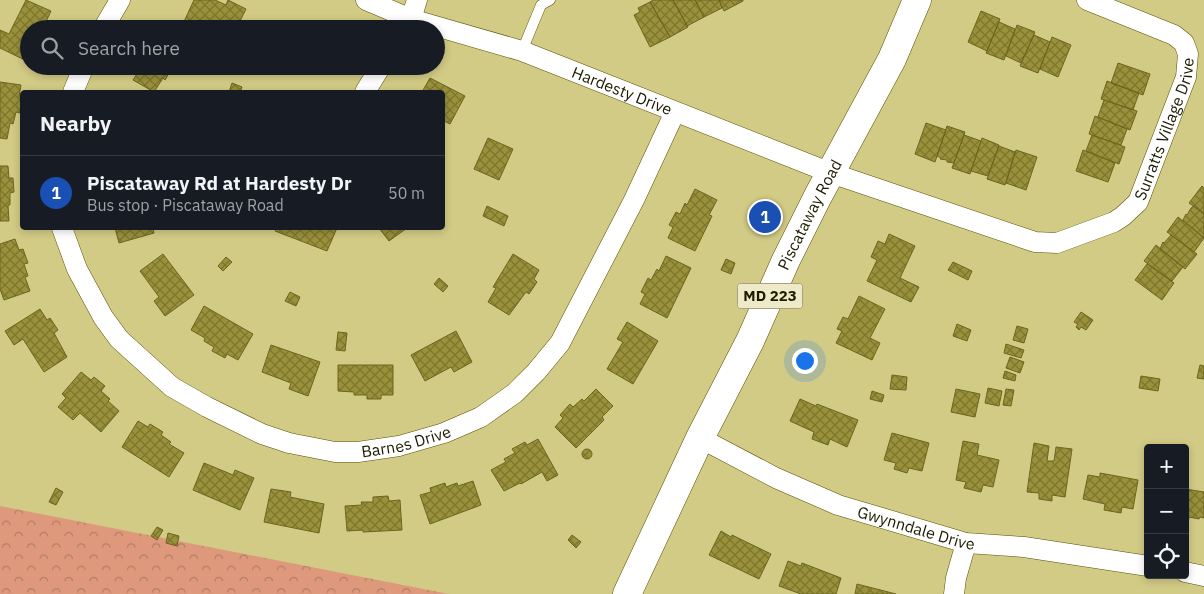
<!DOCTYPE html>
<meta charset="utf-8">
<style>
body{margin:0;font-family:"IBM Plex Sans",sans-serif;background:#242831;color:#f1f3f6}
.controls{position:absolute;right:15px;bottom:15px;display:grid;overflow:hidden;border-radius:5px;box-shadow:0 2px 8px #0003}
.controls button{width:45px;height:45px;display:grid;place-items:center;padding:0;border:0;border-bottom:1px solid #363941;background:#171b24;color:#f1f3f6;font:25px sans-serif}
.you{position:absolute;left:804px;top:360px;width:18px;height:18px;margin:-12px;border:4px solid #fff;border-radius:50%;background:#1a73e8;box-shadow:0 0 0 8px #1a73e833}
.badge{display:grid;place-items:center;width:32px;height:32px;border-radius:50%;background:#a8a2d9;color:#fff;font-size:16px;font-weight:700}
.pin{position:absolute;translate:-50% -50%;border:2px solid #fff;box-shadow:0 1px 5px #0006}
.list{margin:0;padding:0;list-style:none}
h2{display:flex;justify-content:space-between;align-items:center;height:65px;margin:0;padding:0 20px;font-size:21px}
h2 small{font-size:16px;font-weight:400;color:#9ea1a6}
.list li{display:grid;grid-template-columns:32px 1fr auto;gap:15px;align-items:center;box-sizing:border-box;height:75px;padding:0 20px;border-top:1px solid #363941}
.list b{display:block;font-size:19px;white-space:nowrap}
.list p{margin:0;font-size:16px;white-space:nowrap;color:#9ea1a6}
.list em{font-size:16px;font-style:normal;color:#9ea1a6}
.icon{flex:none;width:28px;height:28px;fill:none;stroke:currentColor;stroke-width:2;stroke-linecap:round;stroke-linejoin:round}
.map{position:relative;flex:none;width:1204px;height:594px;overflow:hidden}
.search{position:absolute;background:#171b24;box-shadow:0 2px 8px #0003;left:20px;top:20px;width:425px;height:55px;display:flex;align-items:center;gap:12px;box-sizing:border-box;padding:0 18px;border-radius:28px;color:#9ea1a6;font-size:19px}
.panel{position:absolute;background:#171b24;box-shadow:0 2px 8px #0003;left:20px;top:90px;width:425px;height:140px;border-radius:5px}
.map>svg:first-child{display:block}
.forest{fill:url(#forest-crowns)}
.building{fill:url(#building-cross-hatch);stroke:#6c651e}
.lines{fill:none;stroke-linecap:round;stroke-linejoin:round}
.lane-casing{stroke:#595101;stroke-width:11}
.street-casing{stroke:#595101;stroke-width:21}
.primary-casing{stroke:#595101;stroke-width:29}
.lane{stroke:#fff;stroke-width:10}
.street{stroke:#fff;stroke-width:20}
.primary{stroke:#fff;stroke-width:28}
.labels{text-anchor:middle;stroke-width:4;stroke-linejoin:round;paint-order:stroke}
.shield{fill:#eeeac8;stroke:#5c583c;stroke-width:1}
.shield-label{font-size:15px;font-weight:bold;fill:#1d1a00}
.street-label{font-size:16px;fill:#1d1a00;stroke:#eeeac8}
</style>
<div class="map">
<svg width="1204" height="594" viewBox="0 0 1204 594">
<defs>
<pattern id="forest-crowns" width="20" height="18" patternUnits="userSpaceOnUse" patternTransform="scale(1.25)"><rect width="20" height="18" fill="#de997c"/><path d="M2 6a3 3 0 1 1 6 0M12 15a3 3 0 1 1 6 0" fill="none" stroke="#b37c63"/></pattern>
<pattern id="building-cross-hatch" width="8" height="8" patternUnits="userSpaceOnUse" patternTransform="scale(1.25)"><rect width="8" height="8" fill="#9a913b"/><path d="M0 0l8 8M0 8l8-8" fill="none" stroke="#7d762f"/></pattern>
</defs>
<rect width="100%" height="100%" fill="#d2cb85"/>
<path class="forest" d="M0,506l449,88h-449z"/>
<path class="building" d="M26,0l25,11 -7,15 2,1 -1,2h-16v33l-29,-14v-18l9,4z
M194,0h21l11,5 2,-5 18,9 -10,20h-30l-11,-6 -2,6h-9l-3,-1z
M653,0h20l15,27 -18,10 -20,-35z
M673,0h22l9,17 -17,9z
M695,0h24l3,8 -18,9z
M719,0h24v1l-19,10z
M650,2l20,35 -20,10 -16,-32 6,-3 -2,-4z
M981,11l19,8 -13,32 -19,-9z
M999,22l16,7 -11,31 -18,-7z
M1017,25l18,7 -14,31 -15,-7z
M1034,35l16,7 -12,31 -18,-7z
M1052,37l19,8 -13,32 -18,-8z
M1118,63l32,11 -7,21 -32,-12z
M142,66h49l-5,8 -13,-8 -8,14 -2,-2 -9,14 -21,-12z
M297,66h24l-3,8z
M430,78l35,18 -15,28 -8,-4v-28h-20z
M1107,81l32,12 -6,17 -32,-11z
M0,82l21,3 -2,12 3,1 -2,15 -4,-1 -3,12 -3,-1 -3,16 -7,-1z
M232,83l10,4 -2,5h-11z
M1104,100l33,11 -7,19 -32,-13z
M1095,116l32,13 -6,16 -32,-11z
M926,123l20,7 -11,32 -20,-8z
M947,126l18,6 -11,31 -7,-1v-2l-7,-1 1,-1 -4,-2z
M964,135l17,6 -11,33 -18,-6z
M1092,135l33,12 -6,17 -33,-13z
M488,138l25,11 -14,31 -25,-11z
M982,138l17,7 -11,31 -17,-5z
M999,146l16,6 -10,33 -18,-6z
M1016,150l21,7 -11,33 -20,-7z
M1083,150l32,13 -7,19 -32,-11z
M0,166h8l1,12h4l1,14 -4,1v12h-2l1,16h-9z
M1202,186l2,2v26l-15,-11z
M695,189l22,11 -8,15 3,1 -17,35 -27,-13 5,-11 -4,-2 7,-13 4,2 5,-11 2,2z
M487,206l21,10 -4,10 -21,-10z
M1194,206l10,8v24l-21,-18 3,-6 1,1 4,-7z
M1178,217l26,21 -10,14 -27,-20z
M115,228h38l1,5 -35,10z
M277,228h60l-10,23 -52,-20z
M379,228h28l-18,13z
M889,234l26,12 -15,32 19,9 -8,15 -44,-21 10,-21 -6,-3 7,-16 7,3z
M1171,235l26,19 -12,15 -25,-20 3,-7 1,1z
M15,239l4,11 4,-1 5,14 -4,1 4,12 -3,1 5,14 -26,9 -4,-11v-45z
M1156,245l27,22 -11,14 -28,-20z
M163,254l31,41 -29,21 -11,-15 5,-4 -19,-26z
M513,254l26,16 -5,9 3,3 -8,12 -3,-2 -17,23 -21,-13 8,-14 -3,-1z
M666,256l25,12 -24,50 -27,-14 5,-10 -4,-2 7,-14 3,2 6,-11 2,2z
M226,257l6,5 -9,9 -5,-5z
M726,259l9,4 -4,11 -10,-4z
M953,262l19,9 -4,9 -20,-10z
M1147,264l27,19 -12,17 -27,-20z
M439,278l9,8 -5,6 -9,-8z
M290,292l10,5 -4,9 -11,-5z
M859,296l26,13 -15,29 10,5 -8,17 -36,-17 6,-12 -5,-2 6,-12 5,2z
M204,306l49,28 -15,26 -11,-6 -2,4 -13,-7 2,-4 -10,-6 1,-3 -14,-8z
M40,309l7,11 3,-2 8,12 -4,3 13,24 -23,15 -21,-33 -9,6 -9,-14z
M1081,312l12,8 -7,10 -5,-3 -2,3 -3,-3 2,-3 -4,-2z
M627,322l31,19 -25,43 -26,-15 16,-27 -6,-3z
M957,324l14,6 -4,11 -14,-5z
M1017,326l11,3 -4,14 -11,-3z
M456,331l16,31 -18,10 -3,-5 -26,14 -14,-26z
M338,332l9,1 -2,18 -9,-1z
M1006,344l18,6 -3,8 -17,-5z
M271,345l49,17 -12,34 -19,-7 2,-6 -29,-11z
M1010,357l14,5 -4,11 -14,-5z
M338,365h55v30h-12v4h-14v-4h-13v-3l-16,-1z
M1200,365l4,1v13l-7,-1z
M1005,371l11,4 -1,6 -12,-3z
M81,372l10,8 3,-3 11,9 -4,5 9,8 -2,2 11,10 -18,21 -21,-19 -7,7 -15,-13 8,-9 -4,-4z
M892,375l15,2 -1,13 -16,-1z
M1141,376l19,3 -2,12 -19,-3z
M988,388l14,3 -3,15 -14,-3z
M596,389l17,17 -11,11 2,3 -28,28 -21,-21 8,-9 -3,-3 10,-11 3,3 9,-8 2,2z
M956,389l24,5 -5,23 -24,-5z
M1006,389l8,1 -3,16 -8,-1z
M872,391l12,4 -2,7 -12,-3z
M800,399l16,7 1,-2 41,16 -11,27 -17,-8 -2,6 -16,-6 2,-7 -24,-11z
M138,421l10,6 2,-3 13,8 -2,3 10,7 -2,2 15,9 -15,24 -47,-30z
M892,433l37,10 -7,28 -13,-3 -2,5 -13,-4 2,-6 -12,-3z
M538,439l20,36 -11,6 -5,-9 -21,12 -1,-1 -16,8 -13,-21 15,-8 -2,-3 11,-6 -3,-4 13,-7 2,3z
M963,441l16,3 -2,11 22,5 -6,27 -10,-2 -2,7 -17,-4 2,-6 -10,-2z
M1034,443l15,3 -2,15h7l2,-14 16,2 -7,48 -13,-2v6l-13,-2v-6l-12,-1z
M582 454a5 5 0 1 1 10 0a5 5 0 1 1-10 0Z
M204,463l29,12 2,-5 19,8 -14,32 -47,-20z
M1100,473l38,7 -5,29 -11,-2 -1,6 -17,-3 1,-6 -22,-5 5,-24 12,2z
M473,481l8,24 -51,19 -10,-29 11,-3 -1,-4 15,-5 1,4 11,-4 1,3z
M56,488l7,4 -7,13 -7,-3z
M271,489l20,3 -1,5 34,7 -5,29 -55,-11z
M1185,489l19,3v26l-4,-1 -1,2 -10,-2 -1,7 -3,-1z
M388,496l1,5 11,-1 2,30 -39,2v-2l-16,1 -2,-25 17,-1 -1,-3h12v-5z
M157,527l6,3 -6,10 -6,-4z
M721,531l10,6 1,-2 39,19 -12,25 -50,-24z
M168,533l11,3 -2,10 -11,-3z
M572,535l9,7 -5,6 -8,-8z
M788,561l13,5 1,-3 39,15 -5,16h-35l-22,-8z
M857,584l39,10h-41z"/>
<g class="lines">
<defs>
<path id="lane" d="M522,51l19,-46 9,-5"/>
<g id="street">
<path id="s1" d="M366,0l45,19 111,32 309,122 204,69 22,1 57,-21 9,-6 15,-14 48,-125 2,-23 -4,-11 -10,-8 -87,-35"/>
<path d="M103,29l17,-29"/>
<path d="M405,29l6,-10 6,-19"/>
<path d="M73,92l11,-26"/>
<path d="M365,92l16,-26"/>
<path id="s2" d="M62,228l15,41 26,48 16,22 53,48 35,20 55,27 27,9 46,9h23l41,-6 45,-13 37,-16 34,-24 21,-21 24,-29 74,-143 41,-88"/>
<path id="s3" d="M700,438l76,40 62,27 128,38 58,4 124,19"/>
<path d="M1185,572l19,4"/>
<path d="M954,594l2,-16 10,-35"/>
</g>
<g id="primary">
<path id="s4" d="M627,594l73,-156 50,-97 36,-81 32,-64 74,-137 25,-59"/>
</g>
</defs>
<use href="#lane" class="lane-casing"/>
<use href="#street" class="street-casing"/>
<use href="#primary" class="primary-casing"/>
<use href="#lane" class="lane"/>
<use href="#street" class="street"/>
<use href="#primary" class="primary"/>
</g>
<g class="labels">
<rect class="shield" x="737.5" y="283.5" width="65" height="25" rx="4"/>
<g class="shield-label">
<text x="770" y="301">MD 223</text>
</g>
<g class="street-label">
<text dy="6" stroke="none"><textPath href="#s1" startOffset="272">Hardesty Drive</textPath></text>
<text dy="6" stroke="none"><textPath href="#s1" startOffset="904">Surratts Village Drive</textPath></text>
<text dy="6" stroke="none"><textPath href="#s4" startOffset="421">Piscataway Road</textPath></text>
<text dy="6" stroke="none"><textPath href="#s2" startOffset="446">Barnes Drive</textPath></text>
<text dy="6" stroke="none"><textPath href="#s3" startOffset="235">Gwynndale Drive</textPath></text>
</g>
</g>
</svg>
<div class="controls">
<button>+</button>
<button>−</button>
<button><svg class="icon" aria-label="locate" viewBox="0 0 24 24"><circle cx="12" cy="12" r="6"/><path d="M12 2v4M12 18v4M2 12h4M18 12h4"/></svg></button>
</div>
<div class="you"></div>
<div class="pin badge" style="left:765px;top:217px;background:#1a4fb4">1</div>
<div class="search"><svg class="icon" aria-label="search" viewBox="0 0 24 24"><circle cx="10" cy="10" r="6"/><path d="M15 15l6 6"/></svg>Search here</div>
<section class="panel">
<h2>Nearby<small></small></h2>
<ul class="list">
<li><span class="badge" style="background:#1a4fb4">1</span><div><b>Piscataway Rd at Hardesty Dr</b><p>Bus stop · Piscataway Road</p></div><em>50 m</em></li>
</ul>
</section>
</div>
